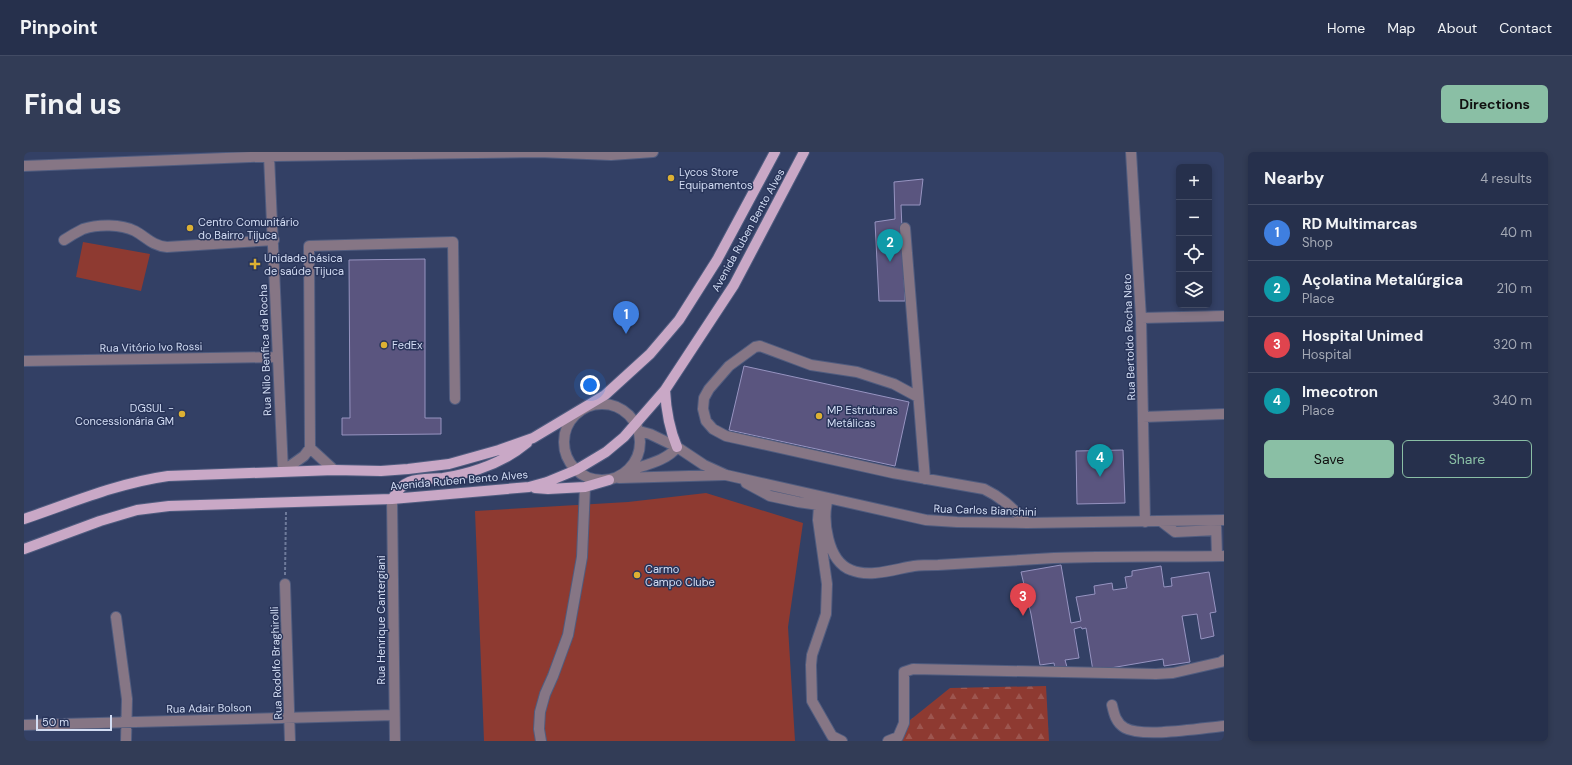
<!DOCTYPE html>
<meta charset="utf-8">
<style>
body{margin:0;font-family:"DM Sans",sans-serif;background:#323c56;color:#f1f3f6}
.controls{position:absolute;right:12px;top:12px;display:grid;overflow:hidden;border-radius:6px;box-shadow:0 2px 6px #0003}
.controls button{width:36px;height:36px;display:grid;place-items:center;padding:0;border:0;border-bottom:1px solid #424b64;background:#26304c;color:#f1f3f6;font:20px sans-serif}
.scale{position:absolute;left:12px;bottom:10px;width:76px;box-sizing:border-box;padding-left:4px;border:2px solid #d3ddf4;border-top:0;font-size:11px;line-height:14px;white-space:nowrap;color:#d3ddf4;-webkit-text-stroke:3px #29355a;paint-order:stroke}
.you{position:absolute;left:566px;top:233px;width:14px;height:14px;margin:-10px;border:3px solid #fff;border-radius:50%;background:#1a73e8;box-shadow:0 0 0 6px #1a73e833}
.badge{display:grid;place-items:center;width:26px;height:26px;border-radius:50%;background:#8abfa5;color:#fff;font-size:13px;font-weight:700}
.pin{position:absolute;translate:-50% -33px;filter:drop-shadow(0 1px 2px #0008)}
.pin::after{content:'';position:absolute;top:21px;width:14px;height:12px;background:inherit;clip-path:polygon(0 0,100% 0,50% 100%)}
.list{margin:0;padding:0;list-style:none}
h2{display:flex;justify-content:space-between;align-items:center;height:52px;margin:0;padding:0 16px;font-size:17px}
h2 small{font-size:13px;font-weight:400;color:#a4a9b5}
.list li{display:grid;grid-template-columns:26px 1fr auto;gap:12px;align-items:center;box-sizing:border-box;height:56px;padding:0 16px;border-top:1px solid #424b64}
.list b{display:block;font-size:15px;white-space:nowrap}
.list p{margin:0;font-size:13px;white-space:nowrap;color:#a4a9b5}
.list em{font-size:13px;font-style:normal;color:#a4a9b5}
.actions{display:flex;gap:8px;padding:12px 16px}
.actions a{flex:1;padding:9px 0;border:1px solid #8abfa5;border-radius:6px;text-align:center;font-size:14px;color:#8abfa5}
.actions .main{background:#8abfa5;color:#111}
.icon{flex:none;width:22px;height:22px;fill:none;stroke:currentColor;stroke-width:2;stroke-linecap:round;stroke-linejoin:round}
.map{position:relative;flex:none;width:1200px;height:589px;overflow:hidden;border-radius:6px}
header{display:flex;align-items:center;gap:24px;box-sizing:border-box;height:56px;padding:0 20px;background:#26304c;border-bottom:1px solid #424b64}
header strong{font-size:19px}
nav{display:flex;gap:22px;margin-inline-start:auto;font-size:14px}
.intro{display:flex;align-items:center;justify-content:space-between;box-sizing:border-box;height:96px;padding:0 24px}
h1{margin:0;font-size:28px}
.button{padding:10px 18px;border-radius:6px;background:#8abfa5;color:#111;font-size:14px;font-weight:700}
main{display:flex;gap:24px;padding:0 24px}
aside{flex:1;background:#26304c;border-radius:6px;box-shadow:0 2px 6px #0003}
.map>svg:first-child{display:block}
.grass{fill:#8e3a31}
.forest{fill:url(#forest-firs)}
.building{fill:#5a557f;stroke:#9794c1}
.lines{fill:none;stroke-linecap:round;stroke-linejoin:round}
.minor-casing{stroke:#505c7f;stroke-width:12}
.major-casing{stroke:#505c7f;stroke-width:12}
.path{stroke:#6f7b9b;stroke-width:2;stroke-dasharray:3 2;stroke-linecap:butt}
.minor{stroke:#867685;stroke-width:10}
.major{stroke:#c9a8c6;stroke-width:10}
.poi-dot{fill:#ddb133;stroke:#29355a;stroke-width:1.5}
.labels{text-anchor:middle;stroke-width:3;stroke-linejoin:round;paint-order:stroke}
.poi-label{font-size:11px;fill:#d3ddf4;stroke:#29355a;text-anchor:start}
.street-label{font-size:11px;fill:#d3ddf4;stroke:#29355a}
</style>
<header>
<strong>Pinpoint</strong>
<nav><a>Home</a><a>Map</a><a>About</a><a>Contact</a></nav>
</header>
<div class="intro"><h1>Find us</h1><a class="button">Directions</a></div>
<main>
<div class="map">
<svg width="1200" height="589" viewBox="0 0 1200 589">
<defs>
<pattern id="forest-firs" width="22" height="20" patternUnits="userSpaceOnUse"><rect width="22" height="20" fill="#8e3a31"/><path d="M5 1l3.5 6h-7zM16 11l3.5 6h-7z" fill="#9d564f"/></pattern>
</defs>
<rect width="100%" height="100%" fill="#334065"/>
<path class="grass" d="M59,90l67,12 -9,37 -65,-14z
M682,341l97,30 -15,104 7,114h-311l-9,-230 153,-9z"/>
<path class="forest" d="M1022,534l3,55h-165l66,-53z"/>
<path class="building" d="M899,27l-3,26h-19l4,96h-26l-4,-79 20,-3 -1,-37z
M401,107v159h16v16l-99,1v-17h8l-1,-158z
M720,214l165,36 -14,64 -166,-36z
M1099,298l2,53 -48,1 -1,-53z
M1037,413l10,58 10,-2 -5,-24 19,-3 -1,-8 18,-3 1,7 14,-2 -2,-11 7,-1v-5l29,-5 3,21 8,-1 -1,-8 38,-6 7,40 -6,1 4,23 -13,3 -4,-25 -15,2 8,46 -26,4 -1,-7 -70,12 -7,-43 -4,1 -1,-2 -7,2 5,29 -14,2 2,7 -12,2 -1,-6 -14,2 -9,-51 -10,-42z"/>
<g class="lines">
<defs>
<path id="minor" d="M1107,0l10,166 4,204
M245,4l14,315 21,-15 6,-8 -1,-202 144,-4 2,157
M0,14l252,-10 263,-4 72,3 42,-3
M881,76l20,251
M40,88c6,-4 13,-8 19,-11 15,-5 38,-5 52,2 11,6 18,15 32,16l107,-7
M1117,166l83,-2
M0,209l254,-4
M894,245l-24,-13 -37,-12 -46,-7 -51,-19 -5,1 -26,19 -20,23 -5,9 -1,11 3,12 7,8 13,7 167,37 91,16c19,9 29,20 43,34
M540 290a38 38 0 1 1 76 0a38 38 0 1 1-76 0Z
M1119,265l81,-3
M615,279l11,3 27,13 27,18 22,10 200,45 31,2 70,1 197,-3
M286,296l24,22
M604,319c16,-6 39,-10 49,-24
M595,326l105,-3
M722,331l24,13 28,6 21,3
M804,346c-6,21 -1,63 23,72 19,8 44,-1 63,-4 8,-1 16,-1 24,-1 39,-2 77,-5 116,-7 56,-2 113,-1 170,-2
M368,347l3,242
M795,354l-1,14 9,64 -1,30 -14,41 -1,10 1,36 20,35 10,5
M1138,370l13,10 41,-2
M1192,371l1,33
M261,432l5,157
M92,465l11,82 -1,42
M1088,553c2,9 4,18 13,23 18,10 77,0 99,-2
M0,573l370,-10
M517,589l-2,-12 1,-17 5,-18 8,-18 15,-41 14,-78 3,-70
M864,589l10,-4 6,-14v-51l9,-3 243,5 17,-1 48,-11 3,-2"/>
<path id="major" d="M641,238c1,20 4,38 12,57
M511,336l13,1 37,-2 24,-7
M368,347c5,-7 9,-14 17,-17 10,-4 23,-3 34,-4 30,-5 60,-15 84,-35
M0,367c47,-16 94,-36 144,-43l166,-6 47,1 27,-2 41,-5 50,-14 34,-12 72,-43 45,-41 29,-34 38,-60 58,-108
M0,397l76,-28 37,-11 32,-4 223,-7 137,-12 18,-5 29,-12 30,-18 18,-15 41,-47 69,-105 70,-133"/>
</defs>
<use href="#minor" class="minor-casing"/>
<use href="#major" class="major-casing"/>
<path class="path" d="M261,423l1,-63"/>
<use href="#minor" class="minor"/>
<use href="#major" class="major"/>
</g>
<g class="poi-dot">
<circle cx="647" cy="26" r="4"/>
<circle cx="166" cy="76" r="4"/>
<path d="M229 106h4v4h4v4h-4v4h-4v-4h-4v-4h4z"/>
<circle cx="360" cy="193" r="4"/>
<circle cx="158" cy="262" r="4"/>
<circle cx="795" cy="264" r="4"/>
<circle cx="613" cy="423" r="4"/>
</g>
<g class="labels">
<g class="poi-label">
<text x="655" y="24">Lycos Store<tspan x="655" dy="13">Equipamentos</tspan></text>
<text x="174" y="74">Centro Comunitário<tspan x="174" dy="13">do Bairro Tijuca</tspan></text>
<text x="240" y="110">Unidade básica<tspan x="240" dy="13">de saúde Tijuca</tspan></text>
<text x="368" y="197">FedEx</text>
<text x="150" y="260" text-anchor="end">DGSUL -<tspan x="150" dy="13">Concessionária GM</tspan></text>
<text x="803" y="262">MP Estruturas<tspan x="803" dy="13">Metálicas</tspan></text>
<text x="621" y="421">Carmo<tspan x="621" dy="13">Campo Clube</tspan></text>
</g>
<g class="street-label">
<text transform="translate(724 78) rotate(-61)" y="4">Avenida Ruben Bento Alves</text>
<text transform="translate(1105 185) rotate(-92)" y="4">Rua Bertoldo Rocha Neto</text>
<text transform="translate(127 195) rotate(-1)" y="4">Rua Vitório Ivo Rossi</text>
<text transform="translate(241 198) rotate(-92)" y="4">Rua Nilo Benfica da Rocha</text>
<text transform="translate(435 328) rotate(-5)" y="4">Avenida Ruben Bento Alves</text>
<text transform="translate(961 358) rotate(2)" y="4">Rua Carlos Bianchini</text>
<text transform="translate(357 468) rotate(-90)" y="4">Rua Henrique Cantergiani</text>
<text transform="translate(252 511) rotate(-92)" y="4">Rua Rodolfo Braghirolli</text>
<text transform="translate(185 556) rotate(-1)" y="4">Rua Adair Bolson</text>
</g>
</g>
</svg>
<div class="controls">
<button>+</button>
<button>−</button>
<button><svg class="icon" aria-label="locate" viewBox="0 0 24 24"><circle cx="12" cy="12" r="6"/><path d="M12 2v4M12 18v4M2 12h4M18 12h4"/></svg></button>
<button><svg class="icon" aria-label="layers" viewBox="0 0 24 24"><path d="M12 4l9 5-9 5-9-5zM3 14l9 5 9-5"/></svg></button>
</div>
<div class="scale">50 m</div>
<div class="you"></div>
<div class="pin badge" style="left:602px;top:182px;background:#3f7fe0">1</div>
<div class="pin badge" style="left:866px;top:110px;background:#0f9aa8">2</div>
<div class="pin badge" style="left:999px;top:464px;background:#e0444e">3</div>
<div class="pin badge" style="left:1076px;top:325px;background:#0f9aa8">4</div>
</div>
<aside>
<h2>Nearby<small>4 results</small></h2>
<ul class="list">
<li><span class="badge" style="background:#3f7fe0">1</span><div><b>RD Multimarcas</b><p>Shop</p></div><em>40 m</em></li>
<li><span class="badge" style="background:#0f9aa8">2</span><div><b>Açolatina Metalúrgica</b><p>Place</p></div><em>210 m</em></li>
<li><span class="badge" style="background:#e0444e">3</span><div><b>Hospital Unimed</b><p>Hospital</p></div><em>320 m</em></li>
<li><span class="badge" style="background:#0f9aa8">4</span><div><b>Imecotron</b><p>Place</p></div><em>340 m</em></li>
</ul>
<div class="actions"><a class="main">Save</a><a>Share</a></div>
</aside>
</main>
